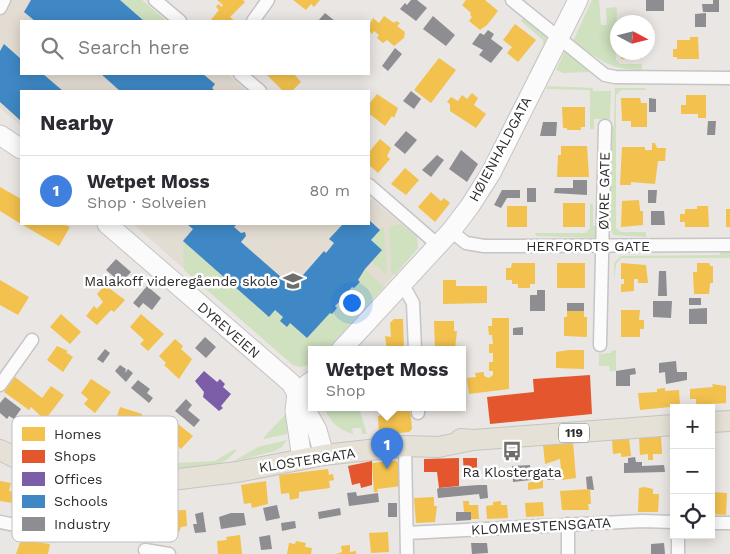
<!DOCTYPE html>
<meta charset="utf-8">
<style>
body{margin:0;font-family:"Work Sans",sans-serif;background:#f7f7f7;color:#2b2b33}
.controls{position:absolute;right:15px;bottom:15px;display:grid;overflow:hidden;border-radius:0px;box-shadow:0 2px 12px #0003}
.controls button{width:45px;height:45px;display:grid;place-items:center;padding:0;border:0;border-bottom:1px solid #e1e1e2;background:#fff;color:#2b2b33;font:25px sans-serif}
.compass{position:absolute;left:610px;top:15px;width:45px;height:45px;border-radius:50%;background:#fff;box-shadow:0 2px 12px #0003;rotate:97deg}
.you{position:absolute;left:351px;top:302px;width:18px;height:18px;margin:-12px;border:4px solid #fff;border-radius:50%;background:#1a73e8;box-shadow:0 0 0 8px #1a73e833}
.badge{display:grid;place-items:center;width:32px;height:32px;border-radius:50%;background:#6e6d6c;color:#fff;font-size:16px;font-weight:700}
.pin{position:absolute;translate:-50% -41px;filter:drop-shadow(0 1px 2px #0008)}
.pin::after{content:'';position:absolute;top:26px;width:18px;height:15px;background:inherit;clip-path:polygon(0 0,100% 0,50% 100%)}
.popup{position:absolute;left:308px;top:346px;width:158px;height:65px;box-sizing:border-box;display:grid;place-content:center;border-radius:0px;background:#fff;filter:drop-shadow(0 1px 4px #0005);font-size:16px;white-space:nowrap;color:#7c7c81}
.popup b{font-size:19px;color:#2b2b33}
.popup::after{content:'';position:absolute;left:50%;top:100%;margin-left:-10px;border:10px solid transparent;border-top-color:#fff}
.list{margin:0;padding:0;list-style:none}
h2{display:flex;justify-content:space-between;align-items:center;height:65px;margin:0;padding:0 20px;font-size:21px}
h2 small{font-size:16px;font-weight:400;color:#7c7c81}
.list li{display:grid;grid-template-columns:32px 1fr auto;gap:15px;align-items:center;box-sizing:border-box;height:70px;padding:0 20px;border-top:1px solid #e1e1e2}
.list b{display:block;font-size:19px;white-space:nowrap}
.list p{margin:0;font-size:16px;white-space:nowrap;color:#7c7c81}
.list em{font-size:16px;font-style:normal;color:#7c7c81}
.icon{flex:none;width:28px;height:28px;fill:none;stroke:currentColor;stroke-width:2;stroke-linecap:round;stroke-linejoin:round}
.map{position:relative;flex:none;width:730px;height:554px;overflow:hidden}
.search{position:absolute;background:#fff;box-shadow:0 2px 12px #0003;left:20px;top:20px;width:350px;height:55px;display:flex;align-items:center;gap:12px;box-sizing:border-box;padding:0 18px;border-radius:0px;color:#7c7c81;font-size:19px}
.panel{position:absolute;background:#fff;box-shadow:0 2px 12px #0003;left:20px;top:90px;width:350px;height:135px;border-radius:0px}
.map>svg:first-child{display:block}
.education{fill:#e3dcd2}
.green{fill:#cfe1bf}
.homes{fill:#f2c14e}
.shops{fill:#e4572e}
.offices{fill:#7b5ea7}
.schools{fill:#3f88c5}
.industry{fill:#8d8d92}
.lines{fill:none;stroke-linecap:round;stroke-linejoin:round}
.street-casing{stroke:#c6c4c5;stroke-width:15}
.secondary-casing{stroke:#c6c4c5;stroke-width:21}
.primary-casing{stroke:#c5c4c2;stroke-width:22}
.street{stroke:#fcfbfb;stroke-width:12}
.secondary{stroke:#fcfbfb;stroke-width:19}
.primary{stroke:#e6e1d6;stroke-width:20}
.labels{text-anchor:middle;stroke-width:5;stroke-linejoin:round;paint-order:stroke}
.shield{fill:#fff;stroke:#6b6b6b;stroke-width:1}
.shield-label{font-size:12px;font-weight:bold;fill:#2c2c2c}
.street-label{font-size:14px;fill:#2c2c2c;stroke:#fff}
.poi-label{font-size:14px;fill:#2c2c2c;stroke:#fff;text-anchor:end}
.key{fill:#fff;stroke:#c0c0c0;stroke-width:1}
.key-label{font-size:14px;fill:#2c2c2c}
</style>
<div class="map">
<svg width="730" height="554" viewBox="0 0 730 554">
<rect width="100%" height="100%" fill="#e9e6e3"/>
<path class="education" d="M10,0h132l24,21h-145v53h206l20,17h-226v35l-21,-18v-90z
M369,197l48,40 1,11 -91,102h-15v14l-12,3 -7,-2 -160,-141h236z"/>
<path class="green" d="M120,0h22l24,21h-22z
M592,0h7l2,25h6l-1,-17 11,-1 -1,53 5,4h21v6c-34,0 -42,-11 -69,-29z
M525,16l20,18 4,8 -58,119 -4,-3 56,-113v-5l-22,-19z
M565,51l25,21 -27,1 -7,-3z
M548,86l45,2v3h18l-1,28h-16v10h-4v-39l-44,-1z
M615,88h30l1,2h-25l-5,5v133l5,4h25v5l-33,-2 -2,-6v-87l-2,-5v-10l5,-1z
M590,204h3v22h4l-1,12 -60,-2 -1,-3h51l4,-5z
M401,224l16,13 1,11 -23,27 -4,-2 -2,-46z
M384,227l3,48 -15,-13 10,-12 -11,-10 7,-11z
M183,241l85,76 7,-7 8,7 -3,4 7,6 3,-4 17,15 23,-25 2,1 9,-14 2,1 6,-6 -2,-2 5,-6 2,1 6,-6 -2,-2 8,-10 18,17 -57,63h-15v14l-12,3 -7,-2 -109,-95z
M720,251h10v7h-109l-5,6 -2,16v-17l7,-7 99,-1z
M616,350v21h-6l-1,-5h-10v-12l12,-1v-2z
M324,408h35l8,26h-5l-1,-6h-9l1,6c-16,-5 -22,-12 -29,-26z
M288,412l-1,22 -23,5v-2z
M287,440l-5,7 -7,4 -43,11 26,-15z
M233,450h4c-4,4 -9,10 -15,12 -16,6 -88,11 -103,4l96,-5z
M39,477l34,9 -10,42 -13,-1 -6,-4 -3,-16 -7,-2z"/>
<path class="homes" d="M217,0h26l2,2 -15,15 5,4h-25l9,-11 -3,-3 2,-3 4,3 1,-2z
M293,0h27l-6,7 -3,-3 -5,6z
M466,0h19l13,11 -11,14 -7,5 -11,-9 3,-4 -2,-2 1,-2 -9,-8z
M384,16l10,7 2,-2 4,2 -3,3 8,6 -1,6 -10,8 -7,-6 -4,3 -6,-5 2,-3 -5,-4 -2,3 -3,-3v-6l4,-7 6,5z
M515,24l21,16 -18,22 -11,-9 5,-6 -9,-7z
M690,37h8l1,22h-22v-2h-4v-8h4v-9h13z
M621,52h21v7h-21z
M439,58l17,12 -25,33 -17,-13z
M266,74h28l7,8 -9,9h-9z
M472,93l6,5 -4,7 12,9 -10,14 -26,-17v-7l-3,-2 4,-5 7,4 4,-6 5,4z
M377,94l21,14 -4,10 -2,-2 -7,10 -14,-11 -2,1v-12z
M686,95h20v23h-8v-4h-17v-9h5z
M621,98h19l1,5h6v24h-16v-6h-9z
M562,107h23v20h-4v3h-14v-2h-4z
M380,139l11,9 -4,8 3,3 -12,14 -9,-8v-13z
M652,143h3l2,5h9l-1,13h-7l-3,23 -24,-2v3h-11l2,-38h23v3h7z
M561,146h26l2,31h-32l1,-22h3z
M405,168l14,12 -13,15 -15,-11z
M0,187l21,12v25l-21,-13z
M431,192l10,9 3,-3 6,5 -15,19 -17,-15z
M639,200l1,11h3v14l-22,2 1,-26z
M563,203h22v24h-22z
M507,206h20v21h-20z
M697,206h11l1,21h-24v-5h-5v-8h5v-5h12z
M726,209h4v18h-4z
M21,224h42l7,3 -11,19z
M512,263h23v21h-5v4h-12v-4h-6v-4h-6v-12h5z
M557,263h28v25h-28z
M621,263l25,2 2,18h-10v-4h-4v12l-13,1v-8h3v-5h-3z
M697,263h12l1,3h3v17h-3l-1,11h-15l-1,-22h4z
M0,280l29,17 -11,18 -18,-10z
M443,280h13v6h31v17l-44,1z
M105,285l20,15 -11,12 -3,-2 -14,15 -11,-9 8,-10 3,3 6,-7 -6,-8z
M621,310h19l-1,10h5v9h-4v8h-19z
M567,311h17v6h3v20l-23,-1v-19h3z
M61,314l20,18 -11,12 -20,-17z
M141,314l23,20 -16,17 -8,-7 4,-4 -14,-13z
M492,318h17v71l-40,5 -2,-16 9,-1 -1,-4 9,-1v4l5,2 4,-3v-4h-4v-9h4v-9h-4v-9h4l-1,-9h-3l-1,-9h4z
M394,319h9l1,31h-17l-2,-14 6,1 -1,-14z
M434,321h20v10h3l-2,18h-20z
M175,339l8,7 -2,3 11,10 -13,20 -15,-14 2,-2 -7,-7z
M57,346l11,5 -2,1 7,5 -10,15 -16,-12z
M569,350h15v19l-28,-1v-16z
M15,377l27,21 9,-12 13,9 -19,25 -14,-13 -2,3 -25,-18z
M91,379l20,13 -16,21 -11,-9 4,-5 -7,-6z
M712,384l14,2v17l-30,2v-6h-6v-10l23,-2z
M665,388v3l14,-1 1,16 -40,4 -2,-17 19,-1v-3z
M120,407l22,7 -2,15 -4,1 -21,-8z
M394,408h16l2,21 -3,3 -30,3 -1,-19h2v-4h6v3h8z
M178,424l15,12 -12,13 -13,-12z
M661,436l1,18h-9v6h-5v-6l-8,1 -1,-18z
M629,438l2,18 -10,1v-4l-8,1 -1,-14z
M573,442l3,36 -14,2 -2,-21 -15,5 -2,-20z
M396,461l6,4v21l-25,3 1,3h-4l-2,-29z
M328,469l1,6 4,-1 1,6 -5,1 1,7 -31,4v6l-9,2 -1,-7 -8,1 -2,-19z
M543,479v9l-15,2v-7z
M0,481l11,2 -2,8 5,1 -1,11 -13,-2z
M266,481l2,23 -16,4 -1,-5 -7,1 -3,-19z
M644,487l9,2v5h6l-1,18h-20l1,-24z
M590,489l1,15h-3l1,6h-27l-2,-19z
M711,492l16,1 -1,22 -15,-1z
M138,494l1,18h-5v4h-10v-3h-5l-1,-18z
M434,497v9h3l-2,16 -19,1 -2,-25z
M463,501h6v4h9l1,14h-8v-7h-7z
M501,501v4h6l1,13 -21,1 -1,-13 7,-1v-3z
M543,502l1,14 -18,1 -1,-14z
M186,510l1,16 -6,1 -2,5 -16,1 -1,-22z
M388,532l1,20 -18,1 -2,-20z
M240,535l2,19h-24l-1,-13 10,-1 -1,-3z
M21,540l29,4 -2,10h-32z
M296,541l10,2 -1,4 7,1 -1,6h-24l2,-11 6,1z
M350,545v7l6,-1v3h-20l6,-2 -1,-6z"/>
<path class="shops" d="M590,375l2,39 -102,10 -3,-27 47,-5 -1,-13z
M459,458v28l-20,2 -2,-16h-13v-13z
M463,458h14v18h-13z
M372,461v24l-11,3 -1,-5 -8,2 -4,-19z"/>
<path class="offices" d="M204,371l13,11 3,-3 5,5 -2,3 8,7 -10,12 2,2 -4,3 -16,-14 1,-5 -9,-11z"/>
<path class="schools" d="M31,0h89l24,21h-109l-11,-9z
M4,44l17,15v15h22l20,17h-42v30l-21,-19v-51z
M101,74h102l12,10 -3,4 3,3h-95z
M369,220l11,10 -9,10 11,10 -17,19 -7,11 2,2 -6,6 -2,-1 -5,6 2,2 -6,6 -2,-1 -6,6 2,2 -5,6 -2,-1 -23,25 -17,-15 -3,4 -7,-6 3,-4 -8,-7 -6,7 -86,-76 10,-12 -6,-5h50l-3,3 7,6 4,-1 1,4 -5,6 40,35 15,6 28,-32 2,2 8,-10 -5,-4 14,-15h26z"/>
<path class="industry" d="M411,0h6l10,8 -11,13 -16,-12 5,-6 2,2z
M646,0h18v11h-18z
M713,0h6v12h-16l-1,-8h11z
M325,13l10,8h-17z
M706,13v14h-11v-13z
M433,16l22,19 -9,11 -23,-17z
M488,30l6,4 -3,5 12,9 -12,15 -12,-8 4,-5 -11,-6 8,-11 4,2z
M395,48l7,6 -14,17 -6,-5z
M411,91l10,8 -7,10 -11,-8z
M649,98l7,1v13h-7z
M708,121h8l-1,14h-8z
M543,122h14l-1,14h-16z
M406,131l11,9 -12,14 -11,-9z
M461,150l17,14 -11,18 -18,-13z
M437,155l7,5 -13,17 -9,-7z
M573,180h14v15l-33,-2 1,-5h18z
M527,188h9v14h-9z
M502,190h18v8h-13l-6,10 -7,-3z
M648,190h9l-1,13h-8z
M651,211h13l1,14h-14z
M116,259l15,13 -10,11 -15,-13z
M659,271h7l1,25h-9z
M147,286l14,12 -9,12 -9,-7 -4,5 -6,-5z
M537,290h8v21h-15v-16h7z
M689,298h12v7h-12z
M653,301h19l-1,17 -18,-1z
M567,303h17v8h-17z
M707,308v16h-18v-15z
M523,327v8h-10v-7z
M205,337l11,10 -10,11 -11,-10z
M105,349l5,4 -7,10 -6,-4z
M676,361l1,11h10v8l-21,4 -1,-12 -6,1v-10z
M120,365l6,4 -1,4 3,-4 5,4 -7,9 -11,-11z
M635,368l1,6 -6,1v11h-14v-15z
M138,380l12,9 -3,4 6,5 -4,5 -18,-15z
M5,397l16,12 -7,10 -5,-3 -2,3 -7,-6v-10z
M186,399l6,6 -4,5 12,10 -6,7 -19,-16z
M163,439l6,6 -7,7 -6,-6z
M635,457l1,5h6v4l22,-1 1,7 -41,1v-10h4v-5z
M530,465l1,15 -18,2 -1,-16z
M546,470h7l1,10h-7z
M592,476l2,14 -7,-1 -1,-12z
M478,485h9l1,13 -8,1 -1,-5 -41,4 -1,-9 2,-1z
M25,487l12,2 -4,22 -12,-2z
M356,492l1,4 21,-3 1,9 -30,4 -2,-13z
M388,503h9v14h-9z
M277,505l3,13 -14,3 -3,-13z
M340,508l1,7 -22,4 -1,-7z
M139,512h4l3,24 -7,1 -3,-21z
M203,512l3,20 -11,1 -2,-9h4l-2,-10z
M456,512h15v8l-15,1z
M231,513h13l2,12 -25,4 -2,-12z
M66,517l18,3 -2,12 -19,-4z
M295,521l1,7 -14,3 -1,-8z
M270,535l2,14 -11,1 -2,-13z
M471,543h16l1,10 -16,1z
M664,543l1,11h-14v-10z"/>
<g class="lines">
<defs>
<path id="street" d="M155,0l25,21
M512,0l93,75 10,2 115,1
M0,8l4,-8
M253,21l15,-21
M240,74l20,17
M369,185l69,60
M451,231l15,12 18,3 246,-1
M402,283l11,20 2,47
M600,345l5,-219
M0,385l32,-45
M418,408v5
M405,446l2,108
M0,522l56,11
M711,523h19
M407,533l235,-12 32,1
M145,550l24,4
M568,554v-30
M678,554v-19"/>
<path id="secondary" d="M0,135l21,14
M107,224l184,159 26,47 7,25
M341,350l110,-119 19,-25 21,-33 87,-173
M297,392l15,-11
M297,393l-2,18 7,48"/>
<path id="primary" d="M711,422l19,-1
M461,439l12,1 201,-15
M0,450l22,11 40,14 52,5 49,1 74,-9 87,-17 81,-9 33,1 35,-7"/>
</defs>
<use href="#street" class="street-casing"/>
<use href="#secondary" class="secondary-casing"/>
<use href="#primary" class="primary-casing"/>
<use href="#street" class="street"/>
<use href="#secondary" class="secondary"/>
<use href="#primary" class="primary"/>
</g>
<defs>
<symbol id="school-bare" viewBox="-9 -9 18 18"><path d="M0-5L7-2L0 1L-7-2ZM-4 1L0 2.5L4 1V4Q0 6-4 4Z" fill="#6e6d6c" stroke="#fff" stroke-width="2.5" paint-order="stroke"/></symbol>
<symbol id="bus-bare" viewBox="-9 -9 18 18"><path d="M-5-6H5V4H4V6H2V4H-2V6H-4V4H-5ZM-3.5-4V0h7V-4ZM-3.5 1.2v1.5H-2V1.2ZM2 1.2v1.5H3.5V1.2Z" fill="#6e6d6c" stroke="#fff" stroke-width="2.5" paint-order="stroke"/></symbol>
</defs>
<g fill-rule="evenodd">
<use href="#school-bare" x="279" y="267" width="28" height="28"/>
<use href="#bus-bare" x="498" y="437" width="28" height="28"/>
</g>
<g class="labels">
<rect class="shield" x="559" y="423.5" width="30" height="19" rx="4"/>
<g class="shield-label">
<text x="574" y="437">119</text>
</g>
<g class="street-label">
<text transform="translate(500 149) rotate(-62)" y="5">HØIENHALDGATA</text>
<text transform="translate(604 191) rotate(-89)" y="5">ØVRE GATE</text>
<text x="588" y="251">HERFORDTS GATE</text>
<text transform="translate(229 330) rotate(41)" y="5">DYREVEIEN</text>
<text transform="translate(307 460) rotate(-9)" y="5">KLOSTERGATA</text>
<text transform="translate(541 526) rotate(-3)" y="5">KLOMMESTENSGATA</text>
</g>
<g class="poi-label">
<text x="278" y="286">Malakoff videregående skole</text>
<text x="512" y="477" text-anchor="middle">Ra Klostergata</text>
</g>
</g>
<rect x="12" y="416" width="166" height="126" rx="8" class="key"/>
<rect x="22" y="427" width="23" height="14" fill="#f2c14e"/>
<rect x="22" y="450" width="23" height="13" fill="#e4572e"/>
<rect x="22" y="472" width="23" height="14" fill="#7b5ea7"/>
<rect x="22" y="495" width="23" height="13" fill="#3f88c5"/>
<rect x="22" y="517" width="23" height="14" fill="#8d8d92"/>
<g class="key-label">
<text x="54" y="439">Homes</text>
<text x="54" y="461">Shops</text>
<text x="54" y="484">Offices</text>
<text x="54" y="506">Schools</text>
<text x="54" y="529">Industry</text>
</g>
</svg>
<div class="controls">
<button>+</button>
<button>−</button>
<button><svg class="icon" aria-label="locate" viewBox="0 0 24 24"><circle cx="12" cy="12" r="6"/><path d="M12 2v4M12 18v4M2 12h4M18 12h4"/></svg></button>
</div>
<svg class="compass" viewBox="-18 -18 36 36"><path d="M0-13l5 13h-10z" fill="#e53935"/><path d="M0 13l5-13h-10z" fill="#7c7c81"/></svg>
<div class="you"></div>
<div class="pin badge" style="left:387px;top:469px;background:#3f7fe0">1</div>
<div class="popup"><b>Wetpet Moss</b>Shop</div>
<div class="search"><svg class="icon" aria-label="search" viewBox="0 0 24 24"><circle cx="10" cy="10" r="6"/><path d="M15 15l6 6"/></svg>Search here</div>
<section class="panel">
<h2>Nearby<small></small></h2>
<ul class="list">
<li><span class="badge" style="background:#3f7fe0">1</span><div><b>Wetpet Moss</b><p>Shop · Solveien</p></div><em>80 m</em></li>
</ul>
</section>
</div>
